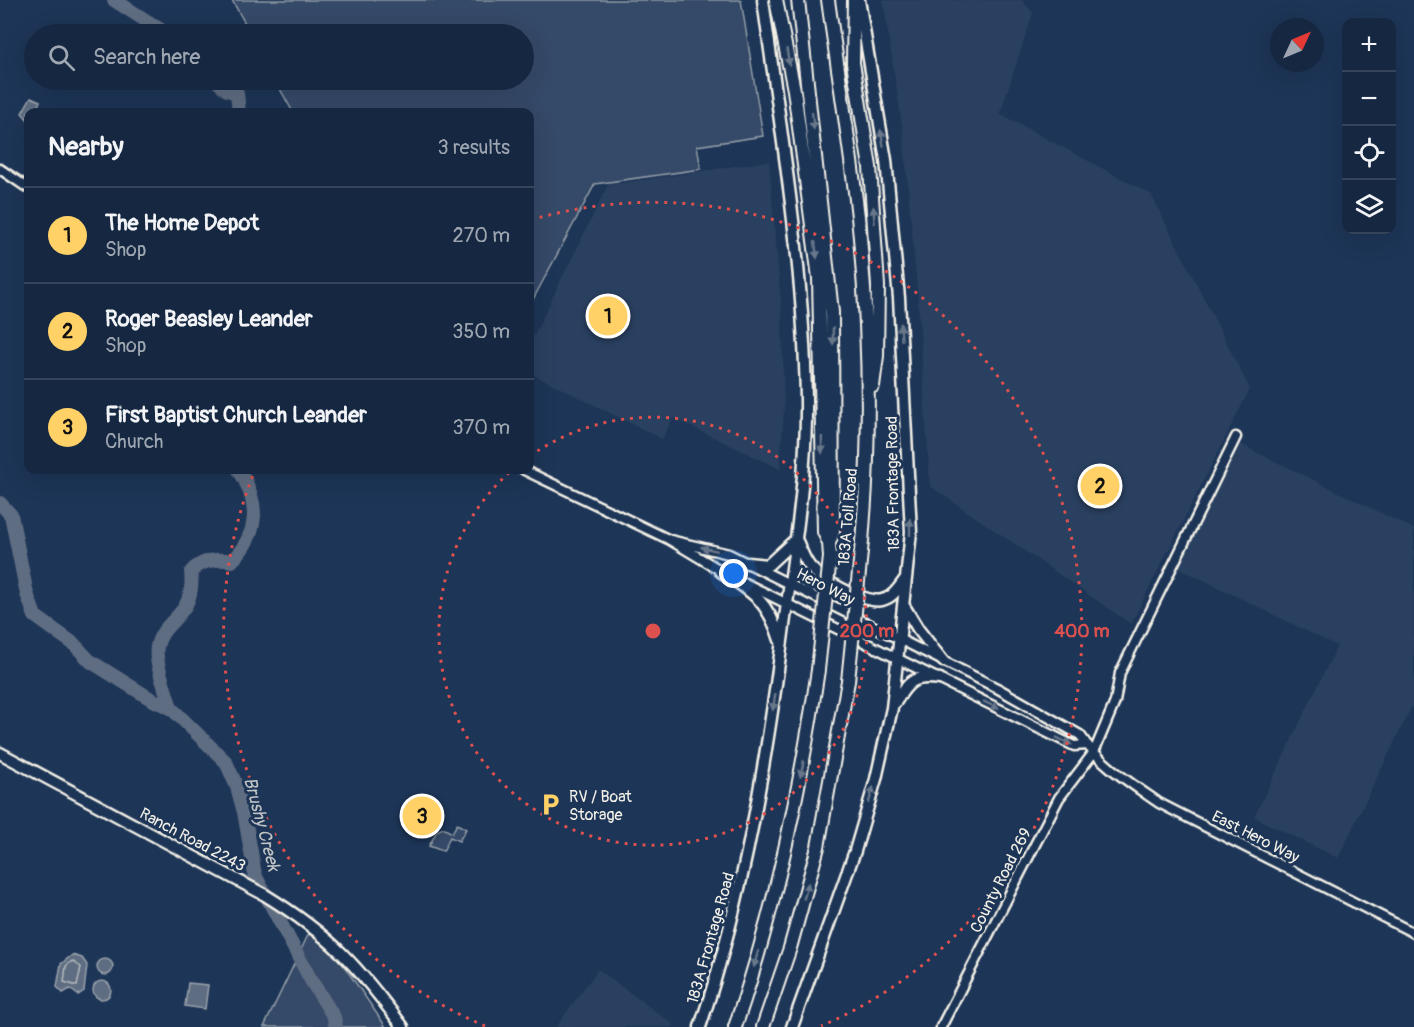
<!DOCTYPE html>
<meta charset="utf-8">
<style>
body{margin:0;font-family:Pangolin,sans-serif;background:#23344c;color:#f1f3f6}
.controls{position:absolute;right:18px;top:18px;display:grid;overflow:hidden;border-radius:12px;box-shadow:0 6px 24px #0002}
.controls button{width:54px;height:54px;display:grid;place-items:center;padding:0;border:0;border-bottom:2px solid #35445a;background:#162841;color:#f1f3f6;font:30px sans-serif}
.compass{position:absolute;left:1270px;top:18px;width:54px;height:54px;border-radius:50%;background:#162841;box-shadow:0 6px 24px #0002;rotate:46deg}
.you{position:absolute;left:734px;top:574px;width:21px;height:21px;margin:-15px;border:4px solid #fff;border-radius:50%;background:#1a73e8;box-shadow:0 0 0 9px #1a73e833}
.badge{display:grid;place-items:center;width:39px;height:39px;border-radius:50%;background:#ffd166;color:#111;font-size:20px;font-weight:700}
.pin{position:absolute;translate:-50% -50%;border:3px solid #fff;box-shadow:0 2px 6px #0006}
.list{margin:0;padding:0;list-style:none}
h2{display:flex;justify-content:space-between;align-items:center;height:78px;margin:0;padding:0 24px;font-size:26px}
h2 small{font-size:20px;font-weight:400;color:#9ea6b1}
.list li{display:grid;grid-template-columns:39px 1fr auto;gap:18px;align-items:center;box-sizing:border-box;height:96px;padding:0 24px;border-top:2px solid #35445a}
.list b{display:block;font-size:22px;white-space:nowrap}
.list p{margin:0;font-size:20px;white-space:nowrap;color:#9ea6b1}
.list em{font-size:20px;font-style:normal;color:#9ea6b1}
.icon{flex:none;width:33px;height:33px;fill:none;stroke:currentColor;stroke-width:2;stroke-linecap:round;stroke-linejoin:round}
.map{position:relative;flex:none;width:1414px;height:1027px;overflow:hidden}
.search{position:absolute;background:#162841;box-shadow:0 6px 24px #0002;left:24px;top:24px;width:510px;height:66px;display:flex;align-items:center;gap:15px;box-sizing:border-box;padding:0 21px;border-radius:33px;color:#9ea6b1;font-size:22px}
.panel{position:absolute;background:#162841;box-shadow:0 6px 24px #0002;left:24px;top:108px;width:510px;height:366px;border-radius:12px}
.map>svg:first-child{display:block}
.built{fill:#2a4060}
.green{fill:#354a67;stroke:#949ea8;stroke-width:1.5}
.water{fill:#5e6d82;stroke:#9aa2ab;stroke-width:1.5}
.lines{fill:none;stroke-linecap:round;stroke-linejoin:round}
.shore{stroke:#b8bcbf;stroke-width:1.5}
.river{stroke:#5e6d82;stroke-width:14}
.minor-casing{stroke:#f4f1e8;stroke-width:13}
.major-casing{stroke:#f4f1e8;stroke-width:15}
.highway-casing{stroke:#f4f1e8;stroke-width:16}
.minor{stroke:#1d3557;stroke-width:8}
.major{stroke:#1d3557;stroke-width:10}
.highway{stroke:#1d3557;stroke-width:12}
.highway-bridge-casing{stroke:#f4f1e8;stroke-width:16;stroke-linecap:butt}
.highway-bridge{stroke:#1d3557;stroke-width:12}
.oneway{fill:#68778a}
.ring{fill:none;stroke:#dc504e;stroke-width:3;stroke-dasharray:3 6}
.labels{text-anchor:middle;stroke-width:6;stroke-linejoin:round;paint-order:stroke}
.street-label{font-size:16px;fill:#f4f1e8;stroke:#1d3557}
.poi-label{font-size:16px;fill:#f4f1e8;stroke:#1d3557;text-anchor:start}
.water-label{font-size:18px;font-style:italic;fill:#c0c3c4;stroke:#1d3557}
.centre{fill:#dc504e;stroke:#1d3557;stroke-width:3}
.ring-label{font-size:18px;text-anchor:middle;font-weight:bold;fill:#dc504e;stroke:#1d3557;stroke-width:6;stroke-linejoin:round;paint-order:stroke}
</style>
<div class="map">
<svg width="1414" height="1027" viewBox="0 0 1414 1027">
<rect width="100%" height="100%" fill="#1d3557"/>
<filter id="ink" filterUnits="userSpaceOnUse"><feTurbulence type="fractalNoise" baseFrequency=".0167" numOctaves="2"/><feDisplacementMap in="SourceGraphic" scale="12" xChannelSelector="R" yChannelSelector="G"/><feConvolveMatrix kernelMatrix="1 2 1 2 8 2 1 2 1" color-interpolation-filters="sRGB"/></filter>
<g filter="url(#ink)">
<path class="built" d="M883,0h139l11,13 -33,101 151,80 99,195 -119,235 -201,-138 -12,-186 -15,-169z
M769,161l13,153 2,93 -4,62 -107,-51 -11,21 -132,-66v-30l78,-158z
M1240,444l174,85v173l-76,156 -84,-41 83,-171 -158,-78z
M598,969l76,56 -1,2h-117z"/>
<path class="green" d="M232,0h509l22,136 -66,10 4,23 -106,15 -65,121v-193h-237l-18,-32h249v-46h-273z
M457,824l9,5 -7,12 -9,-4 -7,14 -14,-5 8,-15 6,-3 9,5z
M309,933l22,14 55,80h-122z"/>
<path class="water" d="M31,97l9,4 -4,11h-8v8l-6,-7z
M72,955l10,3 5,7 -3,26 -6,4 -8,-6 -7,4 -6,-6 4,-23z
M97 967a8 8 0 1 1 16 0a8 8 0 1 1-16 0Z
M93 990a9 9 0 1 1 18 0a9 9 0 1 1-18 0Z
M188,983l20,2 -3,24 -20,-3z"/>
<g class="lines">
<path class="shore" d="M72,961l9,6 -4,19 -13,-4 2,-16z"/>
<path class="river" d="M114,0l53,34
M216,80l11,10 10,3 2,19
M0,503l11,12 16,79 8,22 39,28 16,17 61,38 20,9 55,54 11,25 7,25 11,63 57,107 22,35 2,10
M171,708c-4,-15 -17,-47 -14,-61 5,-29 39,-29 34,-75 10,-12 27,-14 41,-11 28,-29 28,-58 7,-91"/>
<defs>
<path id="minor" d="M0,169l28,19
M524,470l146,70 55,33
M670,540l59,14 268,134 83,47c18,28 52,49 79,68l255,130
M745,583l329,163 13,-1
M941,1027l118,-229 35,-46 21,-50 5,-29 116,-236"/>
<path id="major" d="M796,539c4,8 7,18 12,25 9,15 58,40 74,36 11,-2 18,-14 24,-22
M747,563l21,2 28,-26
M720,571c33,21 48,30 60,69
M904,606l14,23 25,32
M895,703c13,-22 19,-28 45,-24
M0,753l265,142c65,40 93,71 138,132
M700,1027c45,-133 67,-270 85,-409 10,-72 22,-145 21,-218 -2,-135 -25,-267 -43,-400
M792,1027l63,-176 21,-72 16,-71 19,-176 -12,-234 -13,-138 -27,-160"/>
<path id="highway" d="M776,0l18,90 25,188 5,254 5,11
M798,0l34,312 1,220 -4,11 1,14
M828,0c10,72 22,145 30,217 12,118 14,237 1,355
M854,0l-1,63 17,104 8,119 -1,70 -4,30
M735,1027c40,-115 65,-237 83,-357
M763,1027l27,-79 28,-101 30,-166"/>
</defs>
<use href="#minor" class="minor-casing"/>
<use href="#major" class="major-casing"/>
<use href="#highway" class="highway-casing"/>
<use href="#minor" class="minor"/>
<use href="#major" class="major"/>
<use href="#highway" class="highway"/>
<defs>
<path id="highway-bridge" d="M818,670l12,-113
M848,681l11,-109"/>
</defs>
<use href="#highway-bridge" class="highway-bridge-casing"/>
<use href="#highway-bridge" class="highway-bridge"/>
</g>
<defs><path id="oneway-solid" d="M-6-.8H1V-3.2L6.5 0L1 3.2V.8H-6Z" transform="scale(1.5)"/></defs>
<g class="oneway">
<use href="#oneway-solid" transform="translate(788 57) rotate(80)"/>
<use href="#oneway-solid" transform="translate(813 121) rotate(84)"/>
<use href="#oneway-solid" transform="translate(882 138) rotate(-100)"/>
<use href="#oneway-solid" transform="translate(874 215) rotate(-94)"/>
<use href="#oneway-solid" transform="translate(816 250) rotate(83)"/>
<use href="#oneway-solid" transform="translate(901 332) rotate(-94)"/>
<use href="#oneway-solid" transform="translate(833 336) rotate(89)"/>
<use href="#oneway-solid" transform="translate(822 445) rotate(89)"/>
<use href="#oneway-solid" transform="translate(910 527) rotate(-90)"/>
<use href="#oneway-solid" transform="translate(709 549) rotate(-167)"/>
<use href="#oneway-solid" transform="translate(774 702) rotate(99)"/>
<use href="#oneway-solid" transform="translate(991 705) rotate(26)"/>
<use href="#oneway-solid" transform="translate(1064 741) rotate(26)"/>
<use href="#oneway-solid" transform="translate(802 769) rotate(102)"/>
<use href="#oneway-solid" transform="translate(871 795) rotate(-74)"/>
<use href="#oneway-solid" transform="translate(806 891) rotate(-74)"/>
<use href="#oneway-solid" transform="translate(756 959) rotate(105)"/>
</g>
</g>
<g class="ring">
<path d="M530 456A214 214 0 1 1 511 471"/>
<path d="M485 1026A429 429 0 0 1 255 470M531 220A429 429 0 0 1 821 1026"/>
</g>
<defs>
<symbol id="parking-bare" viewBox="-9 -9 18 18"><path d="M-3.5-5.5H1a3.5 3.5 0 0 1 0 7H-1V5.5H-3.5ZM-1-3.4V-.6H.8a1.4 1.4 0 0 0 0-2.8Z" fill="#ffd166" stroke="#1d3557" stroke-width="2.5" paint-order="stroke"/></symbol>
</defs>
<g fill-rule="evenodd">
<use href="#parking-bare" x="534" y="788" width="33" height="33"/>
</g>
<g class="labels">
<g class="street-label">
<text transform="translate(892 484) rotate(-91)" y="6">183A Frontage Road</text>
<text transform="translate(847 517) rotate(-85)" y="6">183A Toll Road</text>
<text transform="translate(826 586) rotate(27)" y="6">Hero Way</text>
<text transform="translate(1256 836) rotate(27)" y="6">East Hero Way</text>
<text transform="translate(193 839) rotate(28)" y="6">Ranch Road 2243</text>
<text transform="translate(1000 880) rotate(-63)" y="6">County Road 269</text>
<text transform="translate(710 938) rotate(-74)" y="6">183A Frontage Road</text>
</g>
<g class="poi-label">
<text x="569" y="802">RV / Boat<tspan x="569" dy="18">Storage</tspan></text>
</g>
<g class="water-label">
<text transform="translate(262 824) rotate(75)" y="6">Brushy Creek</text>
</g>
</g>
<circle cx="653" cy="631" r="9" class="centre"/>
<g class="ring-label">
<text x="867" y="637">200 m</text>
<text x="1082" y="637">400 m</text>
</g>
</svg>
<div class="controls">
<button>+</button>
<button>−</button>
<button><svg class="icon" aria-label="locate" viewBox="0 0 24 24"><circle cx="12" cy="12" r="6"/><path d="M12 2v4M12 18v4M2 12h4M18 12h4"/></svg></button>
<button><svg class="icon" aria-label="layers" viewBox="0 0 24 24"><path d="M12 4l9 5-9 5-9-5zM3 14l9 5 9-5"/></svg></button>
</div>
<svg class="compass" viewBox="-18 -18 36 36"><path d="M0-13l5 13h-10z" fill="#e53935"/><path d="M0 13l5-13h-10z" fill="#9ea6b1"/></svg>
<div class="you"></div>
<div class="pin badge" style="left:608px;top:316px">1</div>
<div class="pin badge" style="left:1100px;top:486px">2</div>
<div class="pin badge" style="left:422px;top:816px">3</div>
<div class="search"><svg class="icon" aria-label="search" viewBox="0 0 24 24"><circle cx="10" cy="10" r="6"/><path d="M15 15l6 6"/></svg>Search here</div>
<section class="panel">
<h2>Nearby<small>3 results</small></h2>
<ul class="list">
<li><span class="badge">1</span><div><b>The Home Depot</b><p>Shop</p></div><em>270 m</em></li>
<li><span class="badge">2</span><div><b>Roger Beasley Leander</b><p>Shop</p></div><em>350 m</em></li>
<li><span class="badge">3</span><div><b>First Baptist Church Leander</b><p>Church</p></div><em>370 m</em></li>
</ul>
</section>
</div>
